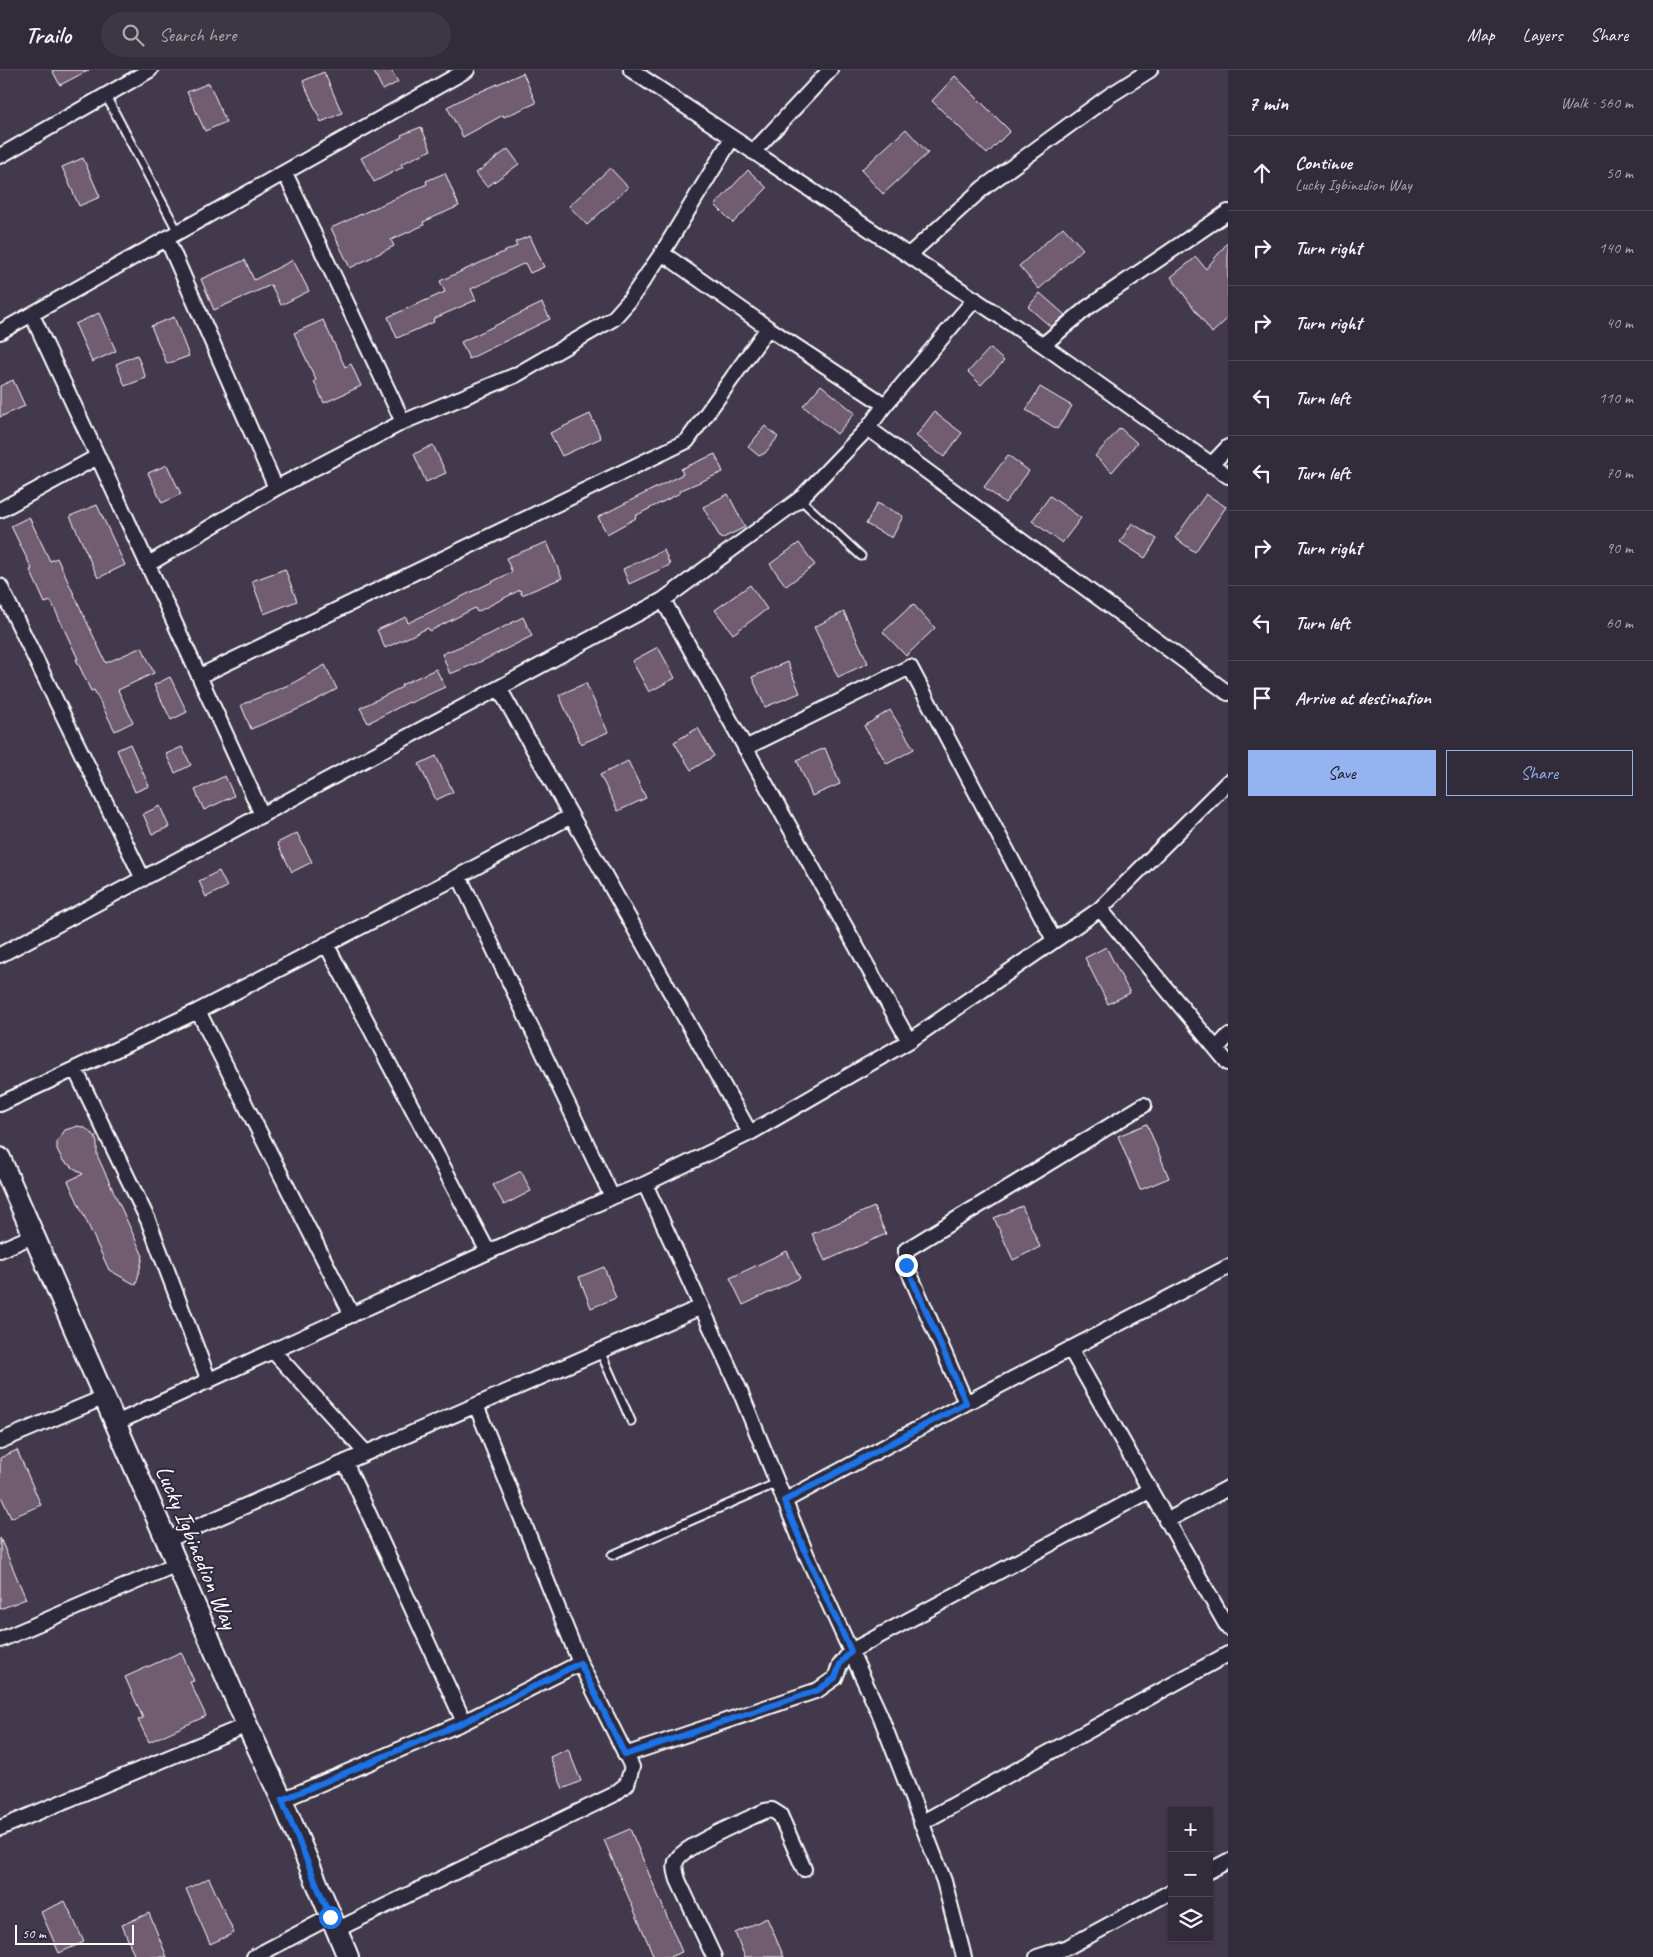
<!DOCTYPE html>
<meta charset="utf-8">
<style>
body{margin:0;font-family:Caveat,sans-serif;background:#3d3744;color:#f1f3f6}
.controls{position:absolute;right:15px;bottom:15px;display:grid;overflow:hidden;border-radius:0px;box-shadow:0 1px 4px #0004}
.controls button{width:45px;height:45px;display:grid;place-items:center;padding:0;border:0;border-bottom:1px solid #4d4753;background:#322b39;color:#f1f3f6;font:25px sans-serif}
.scale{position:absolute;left:15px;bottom:12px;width:119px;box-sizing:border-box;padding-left:5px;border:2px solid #fff;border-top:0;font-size:14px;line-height:18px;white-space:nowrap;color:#fff;-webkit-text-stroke:4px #2f2a3d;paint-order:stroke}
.stop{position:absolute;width:15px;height:15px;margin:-11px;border:4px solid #1a73e8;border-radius:50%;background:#fff}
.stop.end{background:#1a73e8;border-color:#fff;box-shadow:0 1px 5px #0008}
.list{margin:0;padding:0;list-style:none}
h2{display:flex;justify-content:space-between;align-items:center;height:65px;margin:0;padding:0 20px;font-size:21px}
h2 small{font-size:16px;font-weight:400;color:#a8a7ae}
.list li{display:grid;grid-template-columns:32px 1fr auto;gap:15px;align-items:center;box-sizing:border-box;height:75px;padding:0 20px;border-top:1px solid #4d4753}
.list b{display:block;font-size:19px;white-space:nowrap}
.list p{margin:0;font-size:16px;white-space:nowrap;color:#a8a7ae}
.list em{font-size:16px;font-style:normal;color:#a8a7ae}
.actions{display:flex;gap:10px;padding:15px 20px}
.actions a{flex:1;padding:11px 0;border:1px solid #95b2f1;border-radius:0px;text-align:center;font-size:18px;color:#95b2f1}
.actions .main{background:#95b2f1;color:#111}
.icon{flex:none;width:28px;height:28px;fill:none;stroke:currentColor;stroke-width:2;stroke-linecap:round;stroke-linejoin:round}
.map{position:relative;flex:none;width:1228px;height:1887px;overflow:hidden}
header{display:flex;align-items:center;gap:30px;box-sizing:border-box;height:70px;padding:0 25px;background:#322b39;border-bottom:1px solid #4d4753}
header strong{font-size:24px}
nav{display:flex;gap:28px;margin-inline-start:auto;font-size:18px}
.search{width:350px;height:45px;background:#3d3744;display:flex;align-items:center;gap:12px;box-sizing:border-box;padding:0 18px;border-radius:28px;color:#a8a7ae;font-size:19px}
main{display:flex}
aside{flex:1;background:#322b39}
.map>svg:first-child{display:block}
.building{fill:#715b70;stroke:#fff}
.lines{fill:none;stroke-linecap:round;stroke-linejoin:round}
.lane-casing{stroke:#fff;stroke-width:11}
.street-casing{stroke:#fff;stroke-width:18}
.secondary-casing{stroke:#fff;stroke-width:24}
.lane{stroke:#2f2a3d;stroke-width:7}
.street{stroke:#2f2a3d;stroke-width:14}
.secondary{stroke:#2f2a3d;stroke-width:20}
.route{stroke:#1a73e8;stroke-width:6}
.labels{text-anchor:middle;stroke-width:4;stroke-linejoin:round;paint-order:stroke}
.street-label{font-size:24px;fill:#fff;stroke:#2f2a3d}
</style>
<header>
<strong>Trailo</strong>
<div class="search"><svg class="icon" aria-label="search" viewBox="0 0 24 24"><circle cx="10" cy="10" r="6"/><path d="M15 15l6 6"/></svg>Search here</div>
<nav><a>Map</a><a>Layers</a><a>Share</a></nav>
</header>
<main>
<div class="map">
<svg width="1228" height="1887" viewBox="0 0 1228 1887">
<rect width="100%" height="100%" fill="#43394c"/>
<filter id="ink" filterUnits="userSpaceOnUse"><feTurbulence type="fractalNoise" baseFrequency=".02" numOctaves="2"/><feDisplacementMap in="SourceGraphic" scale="10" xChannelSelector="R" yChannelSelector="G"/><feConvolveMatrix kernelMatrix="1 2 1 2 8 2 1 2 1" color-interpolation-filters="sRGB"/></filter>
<g filter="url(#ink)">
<path class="building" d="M52,0h37l-29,15z
M373,0h18l7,12 -15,8z
M324,2l18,41 -21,9 -18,-41z
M523,3l13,30 -32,14 -1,-2 -40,22 -16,-30 29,-15 1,1z
M955,6l55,55 -23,23 -55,-53z
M209,13l17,39 -21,9 -18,-39z
M421,57l10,23 -30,14 2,3 -29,15 -13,-24 41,-21 -1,-2z
M906,59l22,24 -45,41 -22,-24z
M508,79l11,15 -32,23 -11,-14z
M83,88l17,39 -21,9 -17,-39z
M610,98l18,19 -41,38 -18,-19z
M748,100l19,18 -34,35 -18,-18z
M445,103l14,33 -36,16 1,3 -33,15 3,6 -44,22 -19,-40 96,-44 -1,-3z
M1063,157l20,22 -44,40 -20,-23z
M530,166l14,31 -14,6 -5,-10 -54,26 5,11 -43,19 1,3 -37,16 -9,-21 57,-25 -5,-11 77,-35 -2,-4z
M1228,172v76l-16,15 -41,-56 25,-20 10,12z
M245,190l9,20 39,-20 16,31 -28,14 -10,-20 -57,25 -13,-31z
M1040,223l25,22 -14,12 -23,-20z
M542,233l8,16 -81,40 -8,-17z
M99,243l17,38 -24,11 -17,-38z
M174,247l15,39 -22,8 -16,-38z
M323,250l22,47 6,-3 10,22 -37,17 -10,-22 2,-1 -22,-47z
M990,278l14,13 -23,24 -13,-13z
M137,285l9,23 -21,8 -9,-22z
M13,310l12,26 -25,11v-31z
M821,315l34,28 -18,21 -34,-28z
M1040,317l32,19 -15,23 -31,-19z
M934,342l28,21 -18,24 -28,-21z
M590,344l11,24 -39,18 -12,-23z
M765,356l13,11 -13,16 -6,3 -11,-9z
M1120,358l17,15 -25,29 -17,-16z
M433,375l13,28 -20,9 -12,-28z
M715,384l8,18 -44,19 1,2 -45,23 1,2 -29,16 -9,-17 85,-43 -2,-5z
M1008,385l21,16 -24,32 -21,-16z
M167,395l14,29 -19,9 -14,-30z
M728,424l17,33 -24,12 -18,-32z
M1206,424l20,13 -31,45 -20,-14z
M1050,426l31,22 -19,25 -30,-22z
M877,433l26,13 -11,22 -26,-14z
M97,435l28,60 -27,13 -28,-62z
M29,447l21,44 7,-3 49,105 36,-16 12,26 -36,17 15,32 -18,9 -21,-41 -3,1 -15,-32h2l-27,-58 -6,2 -15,-33 2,-1 -21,-43z
M1132,453l25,16 -12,19 -25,-16z
M547,472l15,36 -40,17 -2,-5 -43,22 -2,-4 -45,23 -2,-3 -43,20 -8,-18 29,-13 2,6 104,-51 -6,-14z
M799,473l16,22 -29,21 -16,-22z
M664,480l6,15 -41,19 -6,-15z
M285,499l12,32 -33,13 -12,-33z
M750,515l17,24 -34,25 -18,-24z
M913,534l22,24 -29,28 -23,-24z
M844,542l24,51 -30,14 -24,-50z
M523,547l9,19 -50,25 -32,13 -8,-20 46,-19z
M658,577l17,31 -26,14 -17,-31z
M787,592l13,31 -35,14 -13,-30z
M325,595l12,24 -34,18 -52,22 -10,-24 52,-22z
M436,599l9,18 -35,16 -1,-1 -41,21 -8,-15 42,-21 -1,-2z
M170,607l17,35 -16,8 -17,-35z
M586,613l22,49 -27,12 -22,-49z
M890,640l24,39 -27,15 -23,-38z
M698,658l16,28 -23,14 -17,-28z
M130,674l19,42 -14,6 -18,-42z
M182,677l9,18 -16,8 -9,-19z
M825,678l15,36 -28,12 -15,-36z
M436,686l17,36 -17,8 -17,-36z
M628,691l18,37 -28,13 -18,-36z
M225,706l9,20 -30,14 -9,-20z
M160,736l9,21 -17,7 -9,-20z
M297,763l15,29 -20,10 -15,-29z
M219,801l8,16 -21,10 -7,-16z
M1106,877l24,46 -22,11 -23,-46z
M1147,1054l22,54 -29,12 -22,-54z
M78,1056l7,2 10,8 2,7v12l46,101 -7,29 -27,-15 -41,-89 15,-7 -20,-13 -6,-12v-7l8,-12z
M521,1101l10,20 -27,14 -11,-20z
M1022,1136l18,41 -27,13 -19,-42z
M874,1137l12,27 -61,27 -13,-27z
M787,1181l13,27 -57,27 -13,-27z
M604,1197l12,31 -25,10 -12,-31z
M17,1380l24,55 -30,13 -11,-24v-36z
M0,1468l26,61 -26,10z
M181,1582l13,29 -4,1 16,34 -57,26 -11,-22 5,-2 -18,-41z
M568,1679l13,32 -18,8 -13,-32z
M630,1759l52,123 -13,5h-15l-50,-117z
M209,1808l25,55 -24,11 -24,-55z
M65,1831l19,41 -25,11 -18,-41z
M149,1843l18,44h-32l-13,-32z
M767,1848l17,39h-39l-10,-24z"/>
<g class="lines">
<defs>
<path id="lane" d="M106,26l72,136
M800,429l61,57
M600,1281l31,70
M612,1485l165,-72"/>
<path id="street" d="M631,0l412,275 185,131
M753,82l77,-82
M0,86l150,-86
M285,103l118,249
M167,169l109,249
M662,183l106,75 117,77 -17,23
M909,185l74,-67 126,-92 41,-26
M32,245c77,166 155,332 230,500
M0,262l467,-262
M1043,275l44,-37 141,-96
M885,335l90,-106
M1211,395l17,-18
M0,440l97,-53
M147,495l129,-77 127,-66 113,-47 97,-56 16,-18 33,-48 70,-115
M0,516l143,293
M663,530l246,441 191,-132 128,-127
M200,606l487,-235 81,-113
M745,678l165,-81 144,273
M459,806l153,321
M1100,839l128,154
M326,874l162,308
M0,885l663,-355 137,-101 68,-71 360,265
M198,941l154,304
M1217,978l11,-12
M75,999l73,151 61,161
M0,1034l198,-93 261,-135 112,-60
M750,1063l159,-92
M645,1114l95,207 67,165 73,159 64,166 20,76
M0,1180l35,-15
M1071,1280l157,278
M273,1281l93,102
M966,1333l-60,-138v-15l238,-145
M116,1353l372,-171 124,-55 33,-13 105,-51 -251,-445
M0,1371l105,-44
M345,1392l119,260
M784,1431l182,-98 262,-136
M1166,1451l62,-33
M167,1470l534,-233
M0,1570l177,-76
M625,1685l193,-65 17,-12 5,-13 11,-14 298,-160
M282,1730l182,-78 116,-59 -104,-258
M921,1753l307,-169
M0,1758l247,-103
M1209,1801l19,-10
M336,1860l277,-135 14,-11 5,-17 -52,-104
M254,1887l76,-40
M714,1887l-36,-77c-2,-7 -5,-16 0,-22 12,-15 68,-38 87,-47l7,-1 8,5 24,54
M1037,1887l31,-10 104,-56"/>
<path id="secondary" d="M0,1088l247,567 35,75 66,157"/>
</defs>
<use href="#lane" class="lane-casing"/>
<use href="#street" class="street-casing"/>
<use href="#secondary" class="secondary-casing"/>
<use href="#lane" class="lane"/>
<use href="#street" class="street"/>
<use href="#secondary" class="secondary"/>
</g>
</g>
<g class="lines" filter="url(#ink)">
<path class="route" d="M330,1847l-48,-117 182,-78 116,-59 45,92 193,-65 17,-12 5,-14 11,-13 -44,-95 -23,-55 182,-98 -60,-138"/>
</g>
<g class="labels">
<g class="street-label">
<text transform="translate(197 1477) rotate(67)" y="8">Lucky Igbinedion Way</text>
</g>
</g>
</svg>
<div class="controls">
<button>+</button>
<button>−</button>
<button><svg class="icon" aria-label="layers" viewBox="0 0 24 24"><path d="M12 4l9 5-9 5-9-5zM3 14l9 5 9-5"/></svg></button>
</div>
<div class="scale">50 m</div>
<div class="stop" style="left:330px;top:1847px"></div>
<div class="stop end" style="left:906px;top:1195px"></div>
</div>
<aside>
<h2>7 min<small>Walk · 560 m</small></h2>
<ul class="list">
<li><svg class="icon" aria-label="ahead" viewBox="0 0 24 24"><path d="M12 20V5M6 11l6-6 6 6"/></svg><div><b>Continue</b><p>Lucky Igbinedion Way</p></div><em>50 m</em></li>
<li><svg class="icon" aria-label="right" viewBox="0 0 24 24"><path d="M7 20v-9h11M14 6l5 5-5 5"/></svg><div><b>Turn right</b></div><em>140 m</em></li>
<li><svg class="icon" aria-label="right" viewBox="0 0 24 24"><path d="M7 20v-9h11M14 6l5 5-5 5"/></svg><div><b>Turn right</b></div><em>40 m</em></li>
<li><svg class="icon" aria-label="left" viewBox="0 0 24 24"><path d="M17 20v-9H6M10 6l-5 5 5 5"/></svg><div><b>Turn left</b></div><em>110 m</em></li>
<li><svg class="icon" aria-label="left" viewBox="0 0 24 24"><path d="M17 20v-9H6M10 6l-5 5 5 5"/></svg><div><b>Turn left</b></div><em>70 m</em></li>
<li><svg class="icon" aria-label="right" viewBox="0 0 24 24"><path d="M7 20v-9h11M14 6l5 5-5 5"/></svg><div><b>Turn right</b></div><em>90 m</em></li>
<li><svg class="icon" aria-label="left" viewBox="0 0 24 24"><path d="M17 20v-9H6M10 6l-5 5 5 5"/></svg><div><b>Turn left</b></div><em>60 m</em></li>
<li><svg class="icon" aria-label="arrive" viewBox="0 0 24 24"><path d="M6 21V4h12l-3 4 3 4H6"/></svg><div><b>Arrive at destination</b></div></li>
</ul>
<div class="actions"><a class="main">Save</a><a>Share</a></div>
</aside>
</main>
